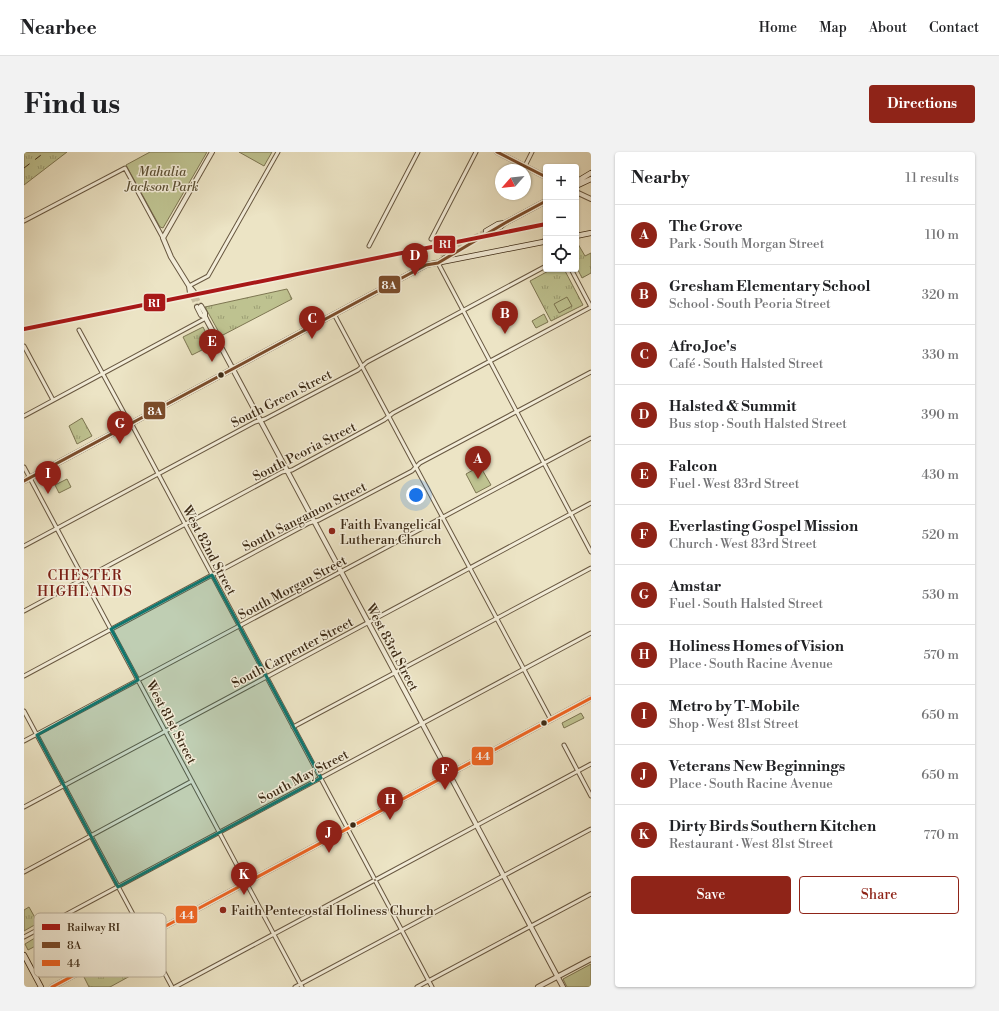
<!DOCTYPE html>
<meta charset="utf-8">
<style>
body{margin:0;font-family:"Libre Bodoni",serif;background:#f2f2f2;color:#202124}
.controls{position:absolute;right:12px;top:12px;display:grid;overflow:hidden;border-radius:4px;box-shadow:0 1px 3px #0004}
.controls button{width:36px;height:36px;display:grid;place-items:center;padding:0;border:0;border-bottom:1px solid #e0e0e0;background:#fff;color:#202124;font:20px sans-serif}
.compass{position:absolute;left:471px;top:12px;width:36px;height:36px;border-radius:50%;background:#fff;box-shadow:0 1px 3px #0004;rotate:243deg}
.you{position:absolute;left:392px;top:343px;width:14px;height:14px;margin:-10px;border:3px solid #fff;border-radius:50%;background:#1a73e8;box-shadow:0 0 0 6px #1a73e833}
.badge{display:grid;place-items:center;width:26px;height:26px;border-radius:50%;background:#8f2418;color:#fff;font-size:13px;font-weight:700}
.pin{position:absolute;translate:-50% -33px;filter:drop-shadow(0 1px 2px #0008)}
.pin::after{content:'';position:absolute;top:21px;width:14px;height:12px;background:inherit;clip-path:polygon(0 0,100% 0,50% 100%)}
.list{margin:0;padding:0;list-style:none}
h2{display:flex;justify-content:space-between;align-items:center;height:52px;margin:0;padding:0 16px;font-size:17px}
h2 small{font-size:13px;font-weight:400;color:#757577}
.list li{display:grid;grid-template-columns:26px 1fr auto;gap:12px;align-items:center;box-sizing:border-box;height:60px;padding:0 16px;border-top:1px solid #e0e0e0}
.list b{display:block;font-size:15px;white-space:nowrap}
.list p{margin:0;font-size:13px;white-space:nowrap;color:#757577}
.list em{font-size:13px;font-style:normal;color:#757577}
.actions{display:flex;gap:8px;padding:12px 16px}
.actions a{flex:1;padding:9px 0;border:1px solid #8f2418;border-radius:4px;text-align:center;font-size:14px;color:#8f2418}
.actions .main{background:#8f2418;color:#fff}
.icon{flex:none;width:22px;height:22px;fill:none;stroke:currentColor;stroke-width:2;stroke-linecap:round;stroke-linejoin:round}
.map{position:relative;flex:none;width:567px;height:835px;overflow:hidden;border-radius:4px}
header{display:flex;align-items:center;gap:24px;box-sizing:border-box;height:56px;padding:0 20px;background:#fff;border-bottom:1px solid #e0e0e0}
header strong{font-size:19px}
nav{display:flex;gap:22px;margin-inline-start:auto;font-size:14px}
.intro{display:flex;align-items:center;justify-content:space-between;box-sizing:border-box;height:96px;padding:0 24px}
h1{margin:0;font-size:28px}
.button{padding:10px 18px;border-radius:4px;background:#8f2418;color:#fff;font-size:14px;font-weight:700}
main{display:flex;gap:24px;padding:0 24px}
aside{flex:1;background:#fff;border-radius:4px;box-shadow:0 1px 3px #0004}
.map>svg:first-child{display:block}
.grass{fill:url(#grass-tufts);stroke:#7d7652}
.park{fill:#bec290;stroke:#7d7652}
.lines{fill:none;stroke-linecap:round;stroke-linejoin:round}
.tertiary-tunnel{stroke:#c9bfa2;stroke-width:4;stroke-dasharray:4 2;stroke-linecap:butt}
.secondary-tunnel{stroke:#c9bfa2;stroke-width:4.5;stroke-dasharray:4.5 2;stroke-linecap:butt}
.minor-casing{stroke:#685841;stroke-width:5}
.tertiary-casing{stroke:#685841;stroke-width:6}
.secondary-casing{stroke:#3c2a15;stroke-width:6}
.minor{stroke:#f3edd9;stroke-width:3}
.tertiary{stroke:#f3edd9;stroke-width:4}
.secondary{stroke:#f3edd9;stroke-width:4.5}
.rail{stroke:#3c2a15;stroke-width:1;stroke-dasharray:7 7;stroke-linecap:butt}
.bus-1-casing{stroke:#f3edd9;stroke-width:6}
.bus-2-casing{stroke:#f3edd9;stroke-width:6}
.bus-1{stroke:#7a4b2a;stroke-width:3}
.bus-2{stroke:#f26522;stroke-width:3}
.rail-1-casing{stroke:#f3edd9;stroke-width:7}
.rail-1{stroke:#a81818;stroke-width:4}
.marked{fill:#0f766e;fill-opacity:0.2;stroke:#0f766e;stroke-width:3;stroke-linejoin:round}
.bus-dot{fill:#3c2a15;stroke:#f3edd9;stroke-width:1.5}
.poi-dot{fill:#8f2418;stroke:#f3edd9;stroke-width:1.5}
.labels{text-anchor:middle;stroke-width:3;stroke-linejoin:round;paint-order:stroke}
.park-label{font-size:13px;font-style:italic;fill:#5c5034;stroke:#f3edd9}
.street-label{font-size:13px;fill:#3c2a15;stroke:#f3edd9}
.poi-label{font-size:13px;fill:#3c2a15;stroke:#f3edd9;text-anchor:start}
.neighbourhood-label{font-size:14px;letter-spacing:1px;fill:#7a1f14;stroke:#f3edd9}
.key{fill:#f3edd9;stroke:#bcb29e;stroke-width:1}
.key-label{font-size:11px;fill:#3c2a15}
.line-badge{stroke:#f3edd9;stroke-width:1.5}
.badge-label{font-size:11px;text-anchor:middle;font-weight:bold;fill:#fff}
</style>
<header>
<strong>Nearbee</strong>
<nav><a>Home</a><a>Map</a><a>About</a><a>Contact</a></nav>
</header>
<div class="intro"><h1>Find us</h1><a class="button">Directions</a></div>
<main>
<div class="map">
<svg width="567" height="835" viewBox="0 0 567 835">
<defs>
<pattern id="grass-tufts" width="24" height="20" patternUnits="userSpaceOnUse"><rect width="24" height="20" fill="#bec290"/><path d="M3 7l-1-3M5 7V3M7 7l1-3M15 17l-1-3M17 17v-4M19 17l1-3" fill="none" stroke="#9c9e74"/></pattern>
</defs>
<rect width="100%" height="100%" fill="#ece4c5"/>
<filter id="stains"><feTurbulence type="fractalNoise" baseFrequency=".005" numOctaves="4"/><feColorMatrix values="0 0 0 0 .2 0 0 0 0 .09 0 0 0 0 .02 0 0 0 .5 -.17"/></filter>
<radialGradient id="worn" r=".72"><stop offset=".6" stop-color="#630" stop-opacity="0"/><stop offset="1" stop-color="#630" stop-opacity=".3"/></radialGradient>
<path class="grass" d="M0,0h43l-43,33z
M552,92h2l7,12 6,-3v20l-9,5 -6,-12z
M528,117h12l19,36 -32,16 -21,-40z
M263,137l5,10 -71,37 -16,-29z
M179,175l9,18 -20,10 -9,-18z
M58,266l10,18 -15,8 -8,-18z
M5,755l9,16 -14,8v-21z
M19,781l4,7 -19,10 -3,-6z
M119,793l9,19 -42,23h-21l-5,-10z"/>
<path class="park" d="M126,0h57l-44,76 -3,-1 -34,-62z
M215,0h33l-8,14z
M543,145l5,9 -13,7 -5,-9z
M520,162l4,8 -12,6 -4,-7z
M456,314l11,19 -15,8 -10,-19z
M43,327l4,8 -12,6 -4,-8z
M557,561l3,5 -20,10 -2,-5z
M567,812v23h-24l-4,-8z"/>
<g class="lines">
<path class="tertiary-tunnel" d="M170,140l7,14
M166,141l7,14"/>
<path class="secondary-tunnel" d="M424,104l52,-29
M418,105l4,-5 40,-21"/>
<defs>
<path id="minor" d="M501,14l7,-14
M0,69l101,-53 38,70
M407,87l45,-87
M345,94l49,-94
M414,111l153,289
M547,117l20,38
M165,134l19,-10 70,-124
M310,162l217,406
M55,178l51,94
M0,194l29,54
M0,264l182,-98
M107,271l243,455
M0,315l278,520
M0,394l231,-124 10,-3 93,-49 9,-8 179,-96
M0,459l258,-139 10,-2 92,-50 9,-7 198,-106
M0,524l285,-153 10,-3 93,-49 8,-8 171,-91
M0,559l148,276
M269,575l298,-159
M0,589l567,-303
M540,593l27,51
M0,655l567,-304
M0,720l168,-91
M353,727l214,-115
M352,730l56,105
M0,785l567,-304
M151,835l198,-106
M271,835l296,-158
M393,835l174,-93"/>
<path id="tertiary" d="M473,0l49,25
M552,40l15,7
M165,134l1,7
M170,140l-5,-6 -18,-29 -8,-19 49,-86
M177,154l4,7v4l358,670
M173,155l4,8 4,2
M28,835l539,-289
M514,835l53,-28"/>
<path id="secondary" d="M552,30l15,-9
M552,34l15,-7
M476,75l5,-4 41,-22
M462,79l12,-7 7,-1
M552,84l15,-3
M416,110l8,-6
M0,329l402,-216 117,-23 3,-2
M0,803l17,32"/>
</defs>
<use href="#minor" class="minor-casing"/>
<use href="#tertiary" class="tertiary-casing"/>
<use href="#secondary" class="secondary-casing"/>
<use href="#minor" class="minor"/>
<use href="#tertiary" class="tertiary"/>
<use href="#secondary" class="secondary"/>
<path class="rail" d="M0,16l21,-16"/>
<defs>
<path id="bus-1" d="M473,0l49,25
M0,329l402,-216 12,-2 67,-40 41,-22"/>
<path id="bus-2" d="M28,835l539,-289"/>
</defs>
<use href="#bus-1" class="bus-1-casing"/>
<use href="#bus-2" class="bus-2-casing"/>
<use href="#bus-1" class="bus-1"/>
<use href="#bus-2" class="bus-2"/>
<defs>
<path id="rail-1" d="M0,177l522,-105"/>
</defs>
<use href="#rail-1" class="rail-1-casing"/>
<use href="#rail-1" class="rail-1"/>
</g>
<path class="marked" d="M188,423l109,203 -203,109 -81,-152 101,-55 -27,-51z"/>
<g class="bus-dot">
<circle cx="197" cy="223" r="3.5"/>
<circle cx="520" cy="571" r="3.5"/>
<circle cx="329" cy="673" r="3.5"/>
</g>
<g class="poi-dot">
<circle cx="308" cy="379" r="4"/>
<circle cx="199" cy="758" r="4"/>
</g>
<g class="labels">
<g class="park-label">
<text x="138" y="24">Mahalia<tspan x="138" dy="15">Jackson Park</tspan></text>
</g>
<g class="street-label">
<text transform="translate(257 246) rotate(-27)" y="5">South Green Street</text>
<text transform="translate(280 299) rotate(-27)" y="5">South Peoria Street</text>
<text transform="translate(280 364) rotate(-27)" y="5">South Sangamon Street</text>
<text transform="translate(186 398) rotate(62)" y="5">West 82nd Street</text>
<text transform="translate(268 435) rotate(-28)" y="5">South Morgan Street</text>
<text transform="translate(369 495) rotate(62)" y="5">West 83rd Street</text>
<text transform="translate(268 500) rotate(-28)" y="5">South Carpenter Street</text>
<text transform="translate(148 570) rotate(62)" y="5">West 81st Street</text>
<text transform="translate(279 624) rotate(-28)" y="5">South May Street</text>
</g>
<g class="poi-label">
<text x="316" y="377">Faith Evangelical<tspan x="316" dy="15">Lutheran Church</tspan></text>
<text x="207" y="763">Faith Pentecostal Holiness Church</text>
</g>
<g class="neighbourhood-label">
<text x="61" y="428">CHESTER<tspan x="61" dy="16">HIGHLANDS</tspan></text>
</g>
</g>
<rect x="10" y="761" width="132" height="64" rx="6" class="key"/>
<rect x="18" y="772" width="18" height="6" fill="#a81818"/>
<rect x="18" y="790" width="18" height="6" fill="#7a4b2a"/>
<rect x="18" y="808" width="18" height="6" fill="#f26522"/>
<g class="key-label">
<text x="43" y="779">Railway RI</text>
<text x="43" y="797">8A</text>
<text x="43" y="815">44</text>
</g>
<g class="line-badge">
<rect x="409" y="83" width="23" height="19" rx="4" fill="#a81818"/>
<rect x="354" y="123" width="23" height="19" rx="4" fill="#7a4b2a"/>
<rect x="119" y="141" width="23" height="19" rx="4" fill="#a81818"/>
<rect x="119" y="249" width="23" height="19" rx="4" fill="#7a4b2a"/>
<rect x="447" y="594" width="23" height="20" rx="4" fill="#f26522"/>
<rect x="151" y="753" width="23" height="19" rx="4" fill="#f26522"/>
</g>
<g class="badge-label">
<text x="421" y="96">RI</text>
<text x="365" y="137">8A</text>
<text x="130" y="155">RI</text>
<text x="131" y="263">8A</text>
<text x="459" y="608">44</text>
<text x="163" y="767">44</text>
</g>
<rect width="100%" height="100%" filter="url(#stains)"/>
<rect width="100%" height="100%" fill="url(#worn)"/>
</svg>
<div class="controls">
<button>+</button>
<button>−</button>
<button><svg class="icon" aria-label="locate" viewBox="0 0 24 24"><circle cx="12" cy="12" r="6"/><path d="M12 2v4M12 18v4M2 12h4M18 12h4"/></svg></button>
</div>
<svg class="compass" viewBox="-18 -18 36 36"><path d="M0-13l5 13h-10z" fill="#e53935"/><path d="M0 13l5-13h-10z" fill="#757577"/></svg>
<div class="you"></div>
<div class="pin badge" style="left:454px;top:327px">A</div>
<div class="pin badge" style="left:481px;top:182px">B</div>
<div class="pin badge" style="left:288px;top:187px">C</div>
<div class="pin badge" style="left:391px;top:124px">D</div>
<div class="pin badge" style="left:188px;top:210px">E</div>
<div class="pin badge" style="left:421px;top:638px">F</div>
<div class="pin badge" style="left:96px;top:292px">G</div>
<div class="pin badge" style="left:366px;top:668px">H</div>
<div class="pin badge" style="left:24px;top:342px">I</div>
<div class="pin badge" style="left:305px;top:701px">J</div>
<div class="pin badge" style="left:220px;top:743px">K</div>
</div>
<aside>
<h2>Nearby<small>11 results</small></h2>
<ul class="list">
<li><span class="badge">A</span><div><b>The Grove</b><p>Park · South Morgan Street</p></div><em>110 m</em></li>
<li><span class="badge">B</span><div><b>Gresham Elementary School</b><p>School · South Peoria Street</p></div><em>320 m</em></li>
<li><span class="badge">C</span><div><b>Afro Joe's</b><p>Café · South Halsted Street</p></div><em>330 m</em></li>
<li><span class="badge">D</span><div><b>Halsted &amp; Summit</b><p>Bus stop · South Halsted Street</p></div><em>390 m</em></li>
<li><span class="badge">E</span><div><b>Falcon</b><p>Fuel · West 83rd Street</p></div><em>430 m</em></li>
<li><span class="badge">F</span><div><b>Everlasting Gospel Mission</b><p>Church · West 83rd Street</p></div><em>520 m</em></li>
<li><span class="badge">G</span><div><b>Amstar</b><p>Fuel · South Halsted Street</p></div><em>530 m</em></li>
<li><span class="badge">H</span><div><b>Holiness Homes of Vision</b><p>Place · South Racine Avenue</p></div><em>570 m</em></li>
<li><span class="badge">I</span><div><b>Metro by T-Mobile</b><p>Shop · West 81st Street</p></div><em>650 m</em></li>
<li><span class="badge">J</span><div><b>Veterans New Beginnings</b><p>Place · South Racine Avenue</p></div><em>650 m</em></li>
<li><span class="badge">K</span><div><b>Dirty Birds Southern Kitchen</b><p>Restaurant · West 81st Street</p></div><em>770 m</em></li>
</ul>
<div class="actions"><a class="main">Save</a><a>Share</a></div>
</aside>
</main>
